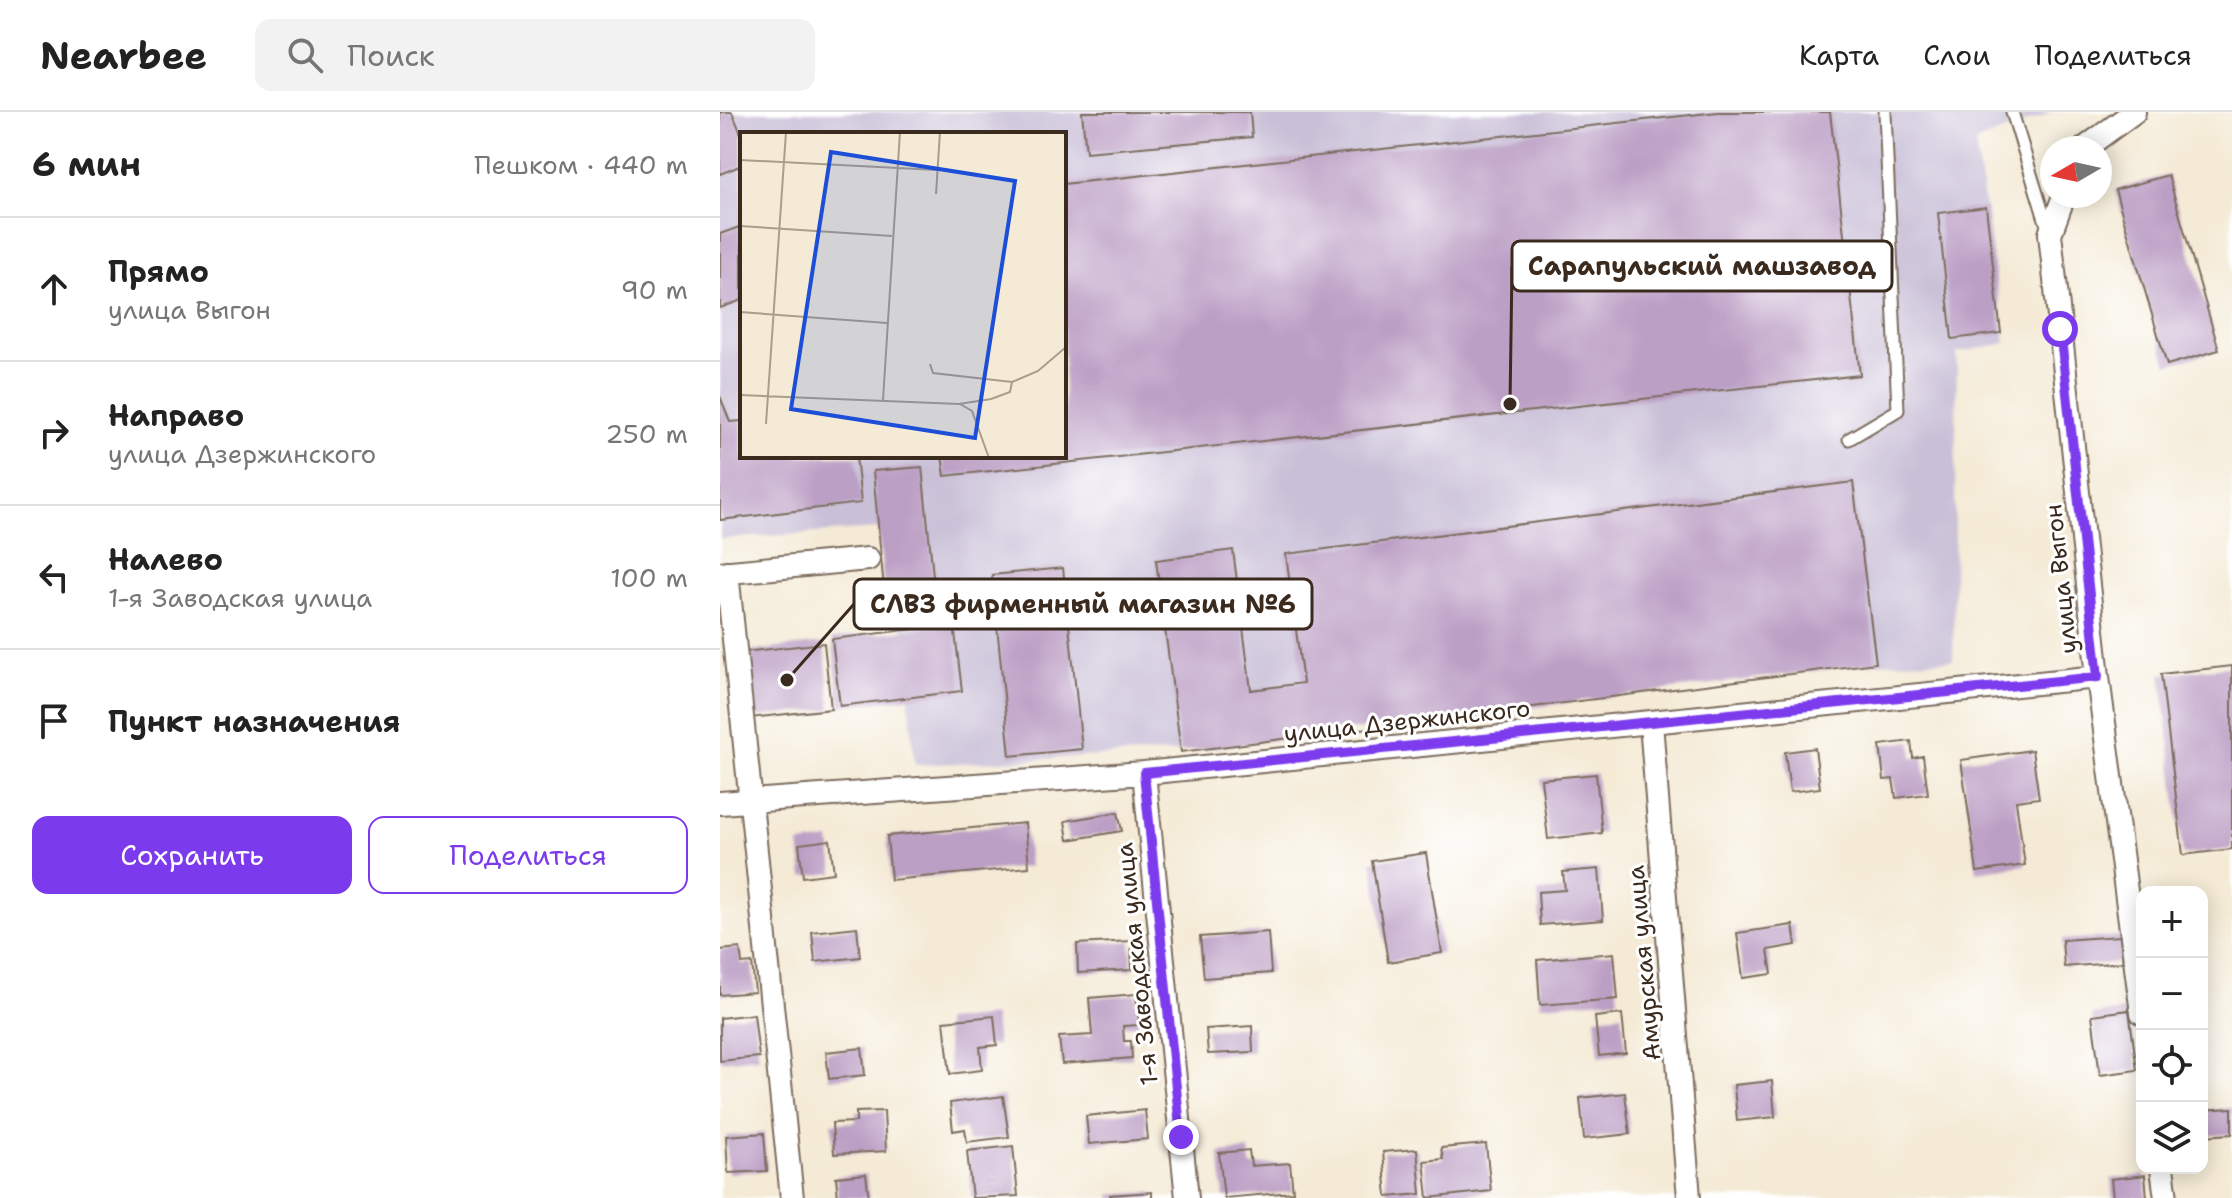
<!DOCTYPE html>
<html lang="ru">
<meta charset="utf-8">
<style>
body{margin:0;font-family:"Shantell Sans",sans-serif;background:#f2f2f2;color:#222}
.controls{position:absolute;right:24px;bottom:24px;display:grid;overflow:hidden;border-radius:16px;box-shadow:0 4px 20px #0003}
.controls button{width:72px;height:72px;display:grid;place-items:center;padding:0;border:0;border-bottom:2px solid #e0e0e0;background:#fff;color:#222;font:40px sans-serif}
.compass{position:absolute;left:1320px;top:24px;width:72px;height:72px;border-radius:50%;background:#fff;box-shadow:0 4px 20px #0003;rotate:261deg}
.stop{position:absolute;width:24px;height:24px;margin:-18px;border:6px solid #7c3aed;border-radius:50%;background:#fff}
.stop.end{background:#7c3aed;border-color:#fff;box-shadow:0 2px 8px #0008}
.list{margin:0;padding:0;list-style:none}
h2{display:flex;justify-content:space-between;align-items:center;height:104px;margin:0;padding:0 32px;font-size:34px}
h2 small{font-size:26px;font-weight:400;color:#767676}
.list li{display:grid;grid-template-columns:52px 1fr auto;gap:24px;align-items:center;box-sizing:border-box;height:144px;padding:0 32px;border-top:2px solid #e0e0e0}
.list b{display:block;font-size:30px;white-space:nowrap}
.list p{margin:0;font-size:26px;white-space:nowrap;color:#767676}
.list em{font-size:26px;font-style:normal;color:#767676}
.actions{display:flex;gap:16px;padding:24px 32px}
.actions a{flex:1;padding:18px 0;border:2px solid #7c3aed;border-radius:16px;text-align:center;font-size:28px;color:#7c3aed}
.actions .main{background:#7c3aed;color:#fff}
.icon{flex:none;width:44px;height:44px;fill:none;stroke:currentColor;stroke-width:2;stroke-linecap:round;stroke-linejoin:round}
.map{position:relative;flex:none;width:1512px;height:1086px;overflow:hidden}
header{display:flex;align-items:center;gap:48px;box-sizing:border-box;height:112px;padding:0 40px;background:#fff;border-bottom:2px solid #e0e0e0}
header strong{font-size:38px}
nav{display:flex;gap:44px;margin-inline-start:auto;font-size:28px}
.search{width:560px;height:72px;background:#f2f2f2;display:flex;align-items:center;gap:20px;box-sizing:border-box;padding:0 28px;border-radius:16px;color:#767676;font-size:30px}
main{display:flex}
aside{flex:1;background:#fff}
.map>svg:first-child{display:block}
.industrial{fill:#c9bfd7;fill-rule:evenodd}
.building{fill:#bc9fc5}
.lines{fill:none;stroke-linecap:round;stroke-linejoin:round}
.lane-casing{stroke:#7c6d5e;stroke-width:15}
.street-casing{stroke:#7c6d5e;stroke-width:26}
.lane{stroke:#fff;stroke-width:11}
.street{stroke:#fff;stroke-width:22}
.route{stroke:#7c3aed;stroke-width:10}
.labels{text-anchor:middle;stroke-width:6;stroke-linejoin:round;paint-order:stroke}
.street-label{font-size:24px;fill:#3b2a1e;stroke:#fff}
.inset-road{fill:none;stroke:#aa9d8c;stroke-width:2}
.view{fill:#1d4ed8;fill-opacity:0.15;stroke:#1d4ed8;stroke-width:4}
.inset-edge{fill:none;stroke:#3b2a1e;stroke-width:4}
.leader{fill:none;stroke:#3b2a1e;stroke-width:3}
.callout-dot{fill:#3b2a1e;stroke:#fff;stroke-width:3}
.callout{fill:#fff;stroke:#3b2a1e;stroke-width:3}
.callout-label{font-size:26px;text-anchor:middle;font-weight:bold;fill:#3b2a1e}
</style>
<header>
<strong>Nearbee</strong>
<div class="search"><svg class="icon" aria-label="search" viewBox="0 0 24 24"><circle cx="10" cy="10" r="6"/><path d="M15 15l6 6"/></svg>Поиск</div>
<nav><a>Карта</a><a>Слои</a><a>Поделиться</a></nav>
</header>
<main>
<aside>
<h2>6 мин<small>Пешком · 440 m</small></h2>
<ul class="list">
<li><svg class="icon" aria-label="ahead" viewBox="0 0 24 24"><path d="M12 20V5M6 11l6-6 6 6"/></svg><div><b>Прямо</b><p>улица Выгон</p></div><em>90 m</em></li>
<li><svg class="icon" aria-label="right" viewBox="0 0 24 24"><path d="M7 20v-9h11M14 6l5 5-5 5"/></svg><div><b>Направо</b><p>улица Дзержинского</p></div><em>250 m</em></li>
<li><svg class="icon" aria-label="left" viewBox="0 0 24 24"><path d="M17 20v-9H6M10 6l-5 5 5 5"/></svg><div><b>Налево</b><p>1-я Заводская улица</p></div><em>100 m</em></li>
<li><svg class="icon" aria-label="arrive" viewBox="0 0 24 24"><path d="M6 21V4h12l-3 4 3 4H6"/></svg><div><b>Пункт назначения</b></div></li>
</ul>
<div class="actions"><a class="main">Сохранить</a><a>Поделиться</a></div>
</aside>
<div class="map">
<svg width="1512" height="1086" viewBox="0 0 1512 1086">
<rect width="100%" height="100%" fill="#fff"/>
<filter id="ink" filterUnits="userSpaceOnUse"><feTurbulence type="fractalNoise" baseFrequency=".0125" numOctaves="2"/><feDisplacementMap in="SourceGraphic" scale="16" xChannelSelector="R" yChannelSelector="G"/><feConvolveMatrix kernelMatrix="1 2 1 2 8 2 1 2 1" color-interpolation-filters="sRGB"/></filter>
<filter id="wash" filterUnits="userSpaceOnUse"><feTurbulence type="fractalNoise" baseFrequency=".006" numOctaves="4" result="noise"/><feDisplacementMap in="SourceGraphic" scale="32" xChannelSelector="R" yChannelSelector="G"/><feGaussianBlur stdDeviation="1.8" result="paint"/><feColorMatrix in="noise" values="0 0 0 0 0 0 0 0 0 0 0 0 0 0 0 0 0 1.4 0 .05"/><feComposite in="paint" operator="in"/></filter>
<g filter="url(#wash)">
<rect width="100%" height="100%" fill="#f4ead5"/>
<path class="industrial" d="M0,0h1333l-78,31 31,200 -49,10 -4,307 -77,3 -695,89 -266,13 -22,-237 -173,11zM22,22h322v322h-322z"/>
<g id="blocks">
<path class="building" d="M0,0h12l10,24v29l-22,9z
M362,0h168l2,25 -166,15z
M998,0h112l30,263 -915,101 -3,-20h122v-272z
M1448,63l51,175 -52,15 -52,-175z
M1266,95l15,126 -49,6 -14,-126z
M22,114v74l-22,8v-74z
M0,284l10,26 12,-1v35h114l5,47 -141,17z
M202,355l13,128 -50,5 -12,-129z
M1133,370l23,181 -695,89 -25,-192 77,-10 18,140 52,-7 -17,-129z
M343,456l19,181 -72,7 -18,-181z
M234,512l8,67 -122,15 -8,-67z
M104,531l7,66 -81,9 -7,-66z
M1512,554v183l-49,6 -22,-181z
M1191,629l2,17 10,-2 5,38 -32,4 -3,-19 -9,1 -4,-35z
M1095,636l5,40 -30,4 -5,-40z
M1312,638l7,48 -23,3 9,64 -48,7 -16,-112z
M876,662l6,59 -54,6 -7,-60z
M398,700l4,19 -54,9 -3,-19z
M305,711l4,44 -138,13 -4,-44z
M110,728l4,33 -31,4 -4,-33z
M706,741l16,100 -54,9 -16,-101z
M879,757l4,51 -63,5 -2,-33 27,-2 -2,-18z
M1073,813l3,20 -28,5 4,24 -29,4 -6,-45z
M137,815l3,30 -45,5 -3,-30z
M548,820l3,41 -67,5 -4,-41z
M1400,824l3,26 -59,5 -2,-27z
M411,829l1,29 -54,3 -1,-29z
M20,836l2,16 10,-1 3,29 -35,3v-45z
M894,841l4,46 -78,6 -3,-45z
M416,882l3,31 -16,1 1,15h7l1,17 -70,6 -3,-27 33,-2 -3,-37z
M1409,898l8,60 -37,5 -8,-60z
M34,902l5,43 -39,4v-43z
M902,902l4,39 -27,3 -4,-39z
M274,904l3,29 -17,2 2,23 -32,4 -6,-53z
M532,914l1,26 -45,2 -2,-25z
M142,936l3,27 -36,4 -3,-27z
M1052,969l3,36 -38,4 -3,-36z
M905,981l5,41 -46,5 -4,-41z
M283,984l6,41 -42,5 -2,-13 -12,2 -3,-28z
M1512,996v26l-29,2 -1,-26z
M425,998l3,29 -59,5 -3,-28z
M164,999l2,40 -52,3 -2,-31 24,-1v-10z
M44,1021l3,38 -39,2 -2,-37z
M766,1032l5,47 -63,7 -4,-37 19,-2 -2,-11z
M293,1034l5,50 -46,2 -5,-47z
M697,1037l4,45 -34,3 -4,-45z
M529,1038l2,16 39,-3 3,29 -69,6 -5,-45z
M146,1062l3,24h-31l-2,-21z
M1425,1063l2,23h-34l-2,-19z
M432,1080v6h-41l-1,-3z"/>
</g>
</g>
<g filter="url(#ink)">
<use href="#blocks" fill-opacity="0" stroke="#7c6d5e" stroke-width="2"/>
<g class="lines">
<defs>
<path id="lane" d="M1292,0l36,117
M1129,327l49,-29 -13,-298"/>
<path id="street" d="M1365,36l49,-36
M1344,84l-14,38 48,443 44,336
M7,460l65,626
M0,461l148,-14
M931,611l38,475
M424,661l43,425
M0,691l424,-30 954,-96
M1442,1056l4,30"/>
</defs>
<use href="#lane" class="lane-casing"/>
<use href="#street" class="street-casing"/>
<use href="#lane" class="lane"/>
<use href="#street" class="street"/>
</g>
</g>
<g class="lines" filter="url(#ink)">
<path class="route" d="M461,1025l-37,-364 954,-96 -38,-348"/>
</g>
<g class="labels">
<g class="street-label">
<text transform="translate(1341 467) rotate(-96)" y="8">улица Выгон</text>
<text transform="translate(687 609) rotate(-6)" y="8">улица Дзержинского</text>
<text transform="translate(924 851) rotate(-95)" y="8">Амурская улица</text>
<text transform="translate(417 852) rotate(-96)" y="8">1-я Заводская улица</text>
</g>
</g>
<g transform="translate(20 20)">
<rect width="326" height="326" fill="#f4ead5"/>
<path class="inset-road" d="M0,28l197,10M196,62l4,-62M0,94l152,10M0,180l147,11M190,232l3,9 79,9M0,263l219,9 32,-5 19,-7 2,-10 26,-11 28,-24M143,268l17,-268M220,272l12,7 17,47M26,292l20,-292"/>
<path class="view" d="M91,20l184,29 -40,257 -184,-29z"/>
<rect width="326" height="326" class="inset-edge"/>
</g>
<path class="leader" d="M790 292L792 154M67 568L134 492"/>
<g class="callout-dot">
<circle cx="790" cy="292" r="8"/>
<circle cx="67" cy="568" r="8"/>
</g>
<g class="callout">
<rect x="792" y="129" width="380" height="50" rx="8"/>
<rect x="134" y="467" width="458" height="50" rx="8"/>
</g>
<g class="callout-label">
<text x="982" y="163">Сарапульский машзавод</text>
<text x="363" y="501">СЛВЗ фирменный магазин №6</text>
</g>
</svg>
<div class="controls">
<button>+</button>
<button>−</button>
<button><svg class="icon" aria-label="locate" viewBox="0 0 24 24"><circle cx="12" cy="12" r="6"/><path d="M12 2v4M12 18v4M2 12h4M18 12h4"/></svg></button>
<button><svg class="icon" aria-label="layers" viewBox="0 0 24 24"><path d="M12 4l9 5-9 5-9-5zM3 14l9 5 9-5"/></svg></button>
</div>
<svg class="compass" viewBox="-18 -18 36 36"><path d="M0-13l5 13h-10z" fill="#e53935"/><path d="M0 13l5-13h-10z" fill="#767676"/></svg>
<div class="stop" style="left:1340px;top:217px"></div>
<div class="stop end" style="left:461px;top:1025px"></div>
</div>
</main>
